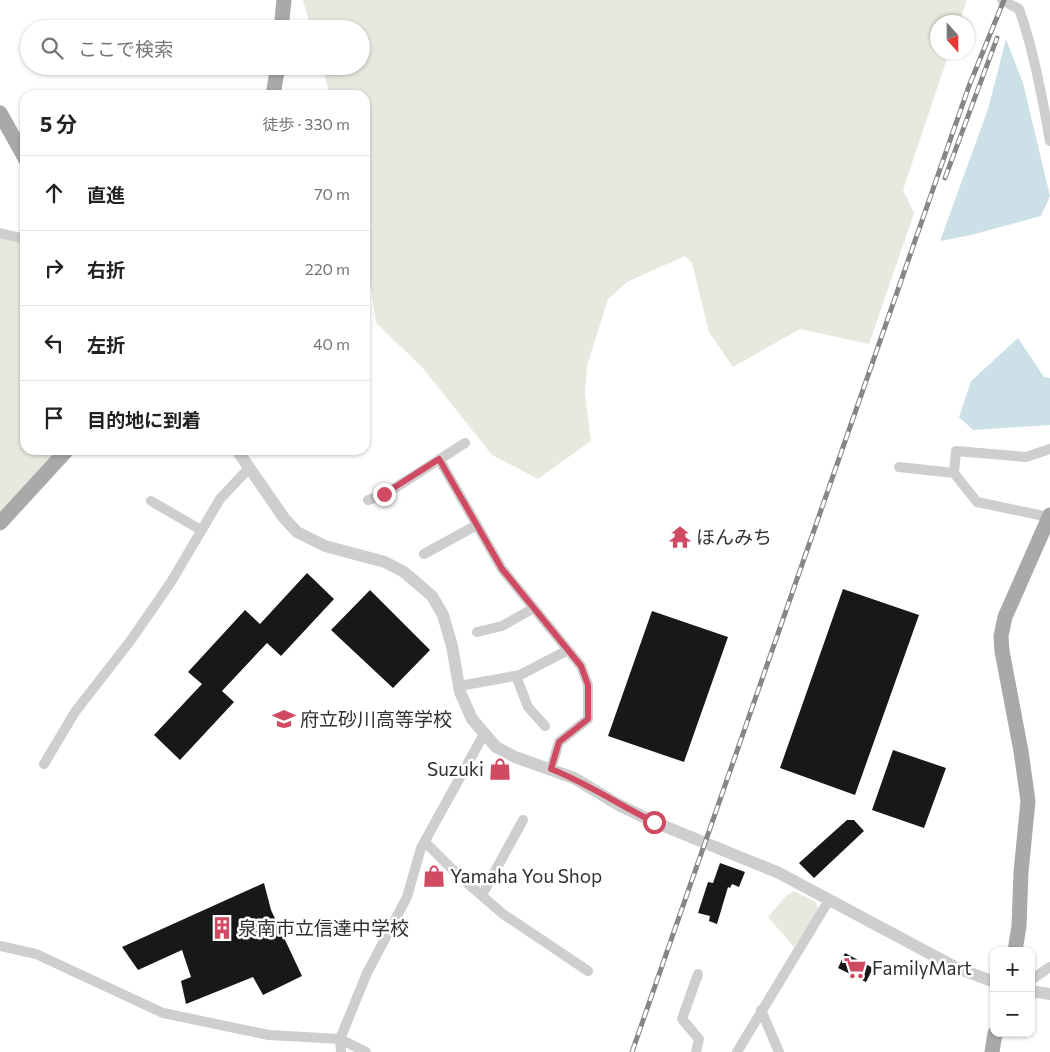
<!DOCTYPE html>
<html lang="ja">
<meta charset="utf-8">
<style>
body{margin:0;font-family:Commissioner,"Noto Sans JP",sans-serif;background:#f6f6f6;color:#222}
.controls{position:absolute;right:15px;bottom:15px;display:grid;overflow:hidden;border-radius:10px;box-shadow:0 1px 4px #0004}
.controls button{width:45px;height:45px;display:grid;place-items:center;padding:0;border:0;border-bottom:1px solid #e0e0e0;background:#fff;color:#222;font:25px sans-serif}
.compass{position:absolute;left:930px;top:15px;width:45px;height:45px;border-radius:50%;background:#fff;box-shadow:0 1px 4px #0004;rotate:159deg}
.stop{position:absolute;width:15px;height:15px;margin:-11px;border:4px solid #d04a62;border-radius:50%;background:#fff}
.stop.end{background:#d04a62;border-color:#fff;box-shadow:0 1px 5px #0008}
.list{margin:0;padding:0;list-style:none}
h2{display:flex;justify-content:space-between;align-items:center;height:65px;margin:0;padding:0 20px;font-size:21px}
h2 small{font-size:16px;font-weight:400;color:#767676}
.list li{display:grid;grid-template-columns:32px 1fr auto;gap:15px;align-items:center;box-sizing:border-box;height:75px;padding:0 20px;border-top:1px solid #e0e0e0}
.list b{display:block;font-size:19px;white-space:nowrap}
.list em{font-size:16px;font-style:normal;color:#767676}
.icon{flex:none;width:28px;height:28px;fill:none;stroke:currentColor;stroke-width:2;stroke-linecap:round;stroke-linejoin:round}
.map{position:relative;flex:none;width:1050px;height:1052px;overflow:hidden}
.search{position:absolute;background:#fff;box-shadow:0 1px 4px #0004;left:20px;top:20px;width:350px;height:55px;display:flex;align-items:center;gap:12px;box-sizing:border-box;padding:0 18px;border-radius:28px;color:#767676;font-size:19px}
.panel{position:absolute;background:#fff;box-shadow:0 1px 4px #0004;left:20px;top:90px;width:350px;height:365px;border-radius:15px}
.map>svg:first-child{display:block}
.green{fill:#e5e9de}
.water{fill:#cce0e7}
.building{fill:#181818}
.lines{fill:none;stroke-linecap:round;stroke-linejoin:round}
.minor{stroke:#cecece;stroke-width:10}
.tertiary{stroke:#cecece;stroke-width:12}
.primary{stroke:#a9a9a9;stroke-width:15}
.rail-casing{stroke:#868686;stroke-width:5}
.rail{stroke:#fff;stroke-width:3;stroke-dasharray:9;stroke-linecap:butt}
.route{stroke:#d04a62;stroke-width:6}
.labels{text-anchor:middle;stroke-width:5;stroke-linejoin:round;paint-order:stroke}
.poi-label{font-size:19px;fill:#313131;stroke:#fff;text-anchor:start}
</style>
<div class="map">
<svg width="1050" height="1052" viewBox="0 0 1050 1052">
<rect width="100%" height="100%" fill="#fff"/>
<path class="green" d="M303,0h664l-8,22h-21v30l11,1 -46,137 11,23 -45,131 -69,-15 -67,38 -24,-35 -17,-69 -7,-7 -58,26 -19,17 -21,67 -2,27 6,48 -53,38 -46,-24 -70,-88 -46,-44 -11,-76v-152h-35l-8,-29h39v-37h-50z
M0,233l22,6 3,11v200h42l-67,72z
M794,891l22,11 2,8 -24,37 -26,-30 19,-22z"/>
<path class="water" d="M1006,39l17,44 27,113 -9,20 -70,19 -31,6 48,-132z
M1018,338l26,39 6,1v47l-77,5 -14,-13 12,-36z"/>
<path class="building" d="M307,573l27,26 -53,57 -14,-13 -45,48 12,11 -54,58 -26,-25 48,-51 -14,-12 57,-62 15,14z
M843,589l76,26 -64,180 -75,-27z
M370,590l60,60 -37,38 -62,-58z
M652,611l76,26 -44,125 -76,-26z
M893,750l53,18 -22,60 -52,-18z
M847,820h7l10,11 -50,47 -15,-15z
M720,863l25,9 -6,15 -7,-3 -2,4 -2,-1 -11,37 -8,-3 1,-5 -12,-3 10,-31 5,1z
M264,883l7,27 31,66 -39,19 -10,-18 -67,27 -5,-23 10,-4 -9,-27 -44,20 -16,-23z
M845,953l28,15 -7,14 -28,-14z"/>
<g class="lines">
<path class="minor" d="M1002,0l17,9c15,42 23,88 31,132
M0,233l25,6
M439,459l63,110 79,97 7,19v34l-29,23 -8,27
M899,467l55,6
M368,500l16,-5 81,-52
M151,501l50,29
M1049,517l-72,-15 -23,-29 2,-22 70,6 24,-8
M424,554l53,-29
M477,632l25,-6 32,-18
M516,676l12,31 17,19
M459,686l61,-11 48,-25
M44,764l31,-52 56,-72 40,-58 49,-83 29,-31
M425,842l34,34 44,38 85,57
M482,895l41,-75
M0,946l36,8 127,59 106,22 71,4 26,13
M1031,980l19,-13
M761,1010l18,42
M341,1052l-1,-13 27,-66 40,-76 14,-49 63,-114
M696,1052l3,-13 -17,-20 16,-45
M737,1052l92,-152"/>
<path class="tertiary" d="M237,450l47,68 13,14 28,14 60,16 19,10 28,24 11,19 9,31 8,46 12,27 24,28 19,10 59,21 45,27 35,17 125,51 176,94 39,15
M1031,991l19,3"/>
<path class="primary" d="M281,29l3,-29
M273,95l5,-29
M0,113l25,45
M0,523l67,-73
M1015,951l4,-25 2,-54 7,-71 -7,-50 -19,-100 -1,-15 4,-19 45,-102
M992,1052l3,-19"/>
<defs>
<path id="rail" d="M945,178l52,-140
M632,1052l337,-966 35,-86"/>
</defs>
<use href="#rail" class="rail-casing"/>
<use href="#rail" class="rail"/>
</g>
<g class="lines">
<path class="route" d="M384,494l55,-35 63,110 79,97 7,19v34l-29,23 -8,27c36,14 68,36 103,53"/>
</g>
<defs>
<symbol id="temple-bare" viewBox="-9 -9 18 18"><path d="M0-6L5-2H3V0L6.5 2.5H4V6H1.5V3h-3V6H-4V2.5H-6.5L-3 0V-2H-5Z" fill="#d04a62" stroke="#fff" stroke-width="2.5" paint-order="stroke"/></symbol>
<symbol id="school-bare" viewBox="-9 -9 18 18"><path d="M0-5L7-2L0 1L-7-2ZM-4 1L0 2.5L4 1V4Q0 6-4 4Z" fill="#d04a62" stroke="#fff" stroke-width="2.5" paint-order="stroke"/></symbol>
<symbol id="shop-bare" viewBox="-9 -9 18 18"><path d="M-5-2.5h2.3a2.7 3.5 0 0 1 5.4 0H5L5.5 6h-11ZM-1.5-2.5h3a1.5 2.3 0 0 0-3 0Z" fill="#d04a62" stroke="#fff" stroke-width="2.5" paint-order="stroke"/></symbol>
<symbol id="building-bare" viewBox="-9 -9 18 18"><path d="M-4-6H4V6H1V3H-1V6H-4ZM-2.5-4.3h1.7v1.8h-1.7ZM.8-4.3h1.7v1.8H.8ZM-2.5-1h1.7V.8h-1.7ZM.8-1h1.7V.8H.8Z" fill="#d04a62" stroke="#fff" stroke-width="2.5" paint-order="stroke"/></symbol>
<symbol id="supermarket-bare" viewBox="-9 -9 18 18"><path d="M-6-5.5h2.5l.6 2H6L4.5 2H-2.5L-4.4-4H-6ZM-1.5 3.2a1.3 1.3 0 1 0 .1 0ZM3 3.2a1.3 1.3 0 1 0 .1 0Z" fill="#d04a62" stroke="#fff" stroke-width="2.5" paint-order="stroke"/></symbol>
</defs>
<g fill-rule="evenodd">
<use href="#temple-bare" x="664" y="521" width="32" height="32"/>
<use href="#school-bare" x="268" y="703" width="32" height="32"/>
<use href="#shop-bare" x="484" y="753" width="32" height="32"/>
<use href="#shop-bare" x="418" y="860" width="32" height="32"/>
<use href="#building-bare" x="206" y="912" width="32" height="32"/>
<use href="#supermarket-bare" x="839" y="952" width="32" height="32"/>
</g>
<g class="labels">
<g class="poi-label">
<text x="696" y="544">ほんみち</text>
<text x="300" y="726">府立砂川高等学校</text>
<text x="484" y="776" text-anchor="end">Suzuki</text>
<text x="450" y="883">Yamaha You Shop</text>
<text x="238" y="935">泉南市立信達中学校</text>
<text x="872" y="975">FamilyMart</text>
</g>
</g>
</svg>
<div class="controls">
<button>+</button>
<button>−</button>
</div>
<svg class="compass" viewBox="-18 -18 36 36"><path d="M0-13l5 13h-10z" fill="#e53935"/><path d="M0 13l5-13h-10z" fill="#767676"/></svg>
<div class="stop" style="left:654px;top:822px"></div>
<div class="stop end" style="left:384px;top:494px"></div>
<div class="search"><svg class="icon" aria-label="search" viewBox="0 0 24 24"><circle cx="10" cy="10" r="6"/><path d="M15 15l6 6"/></svg>ここで検索</div>
<section class="panel">
<h2>5 分<small>徒歩 · 330 m</small></h2>
<ul class="list">
<li><svg class="icon" aria-label="ahead" viewBox="0 0 24 24"><path d="M12 20V5M6 11l6-6 6 6"/></svg><div><b>直進</b></div><em>70 m</em></li>
<li><svg class="icon" aria-label="right" viewBox="0 0 24 24"><path d="M7 20v-9h11M14 6l5 5-5 5"/></svg><div><b>右折</b></div><em>220 m</em></li>
<li><svg class="icon" aria-label="left" viewBox="0 0 24 24"><path d="M17 20v-9H6M10 6l-5 5 5 5"/></svg><div><b>左折</b></div><em>40 m</em></li>
<li><svg class="icon" aria-label="arrive" viewBox="0 0 24 24"><path d="M6 21V4h12l-3 4 3 4H6"/></svg><div><b>目的地に到着</b></div></li>
</ul>
</section>
</div>
